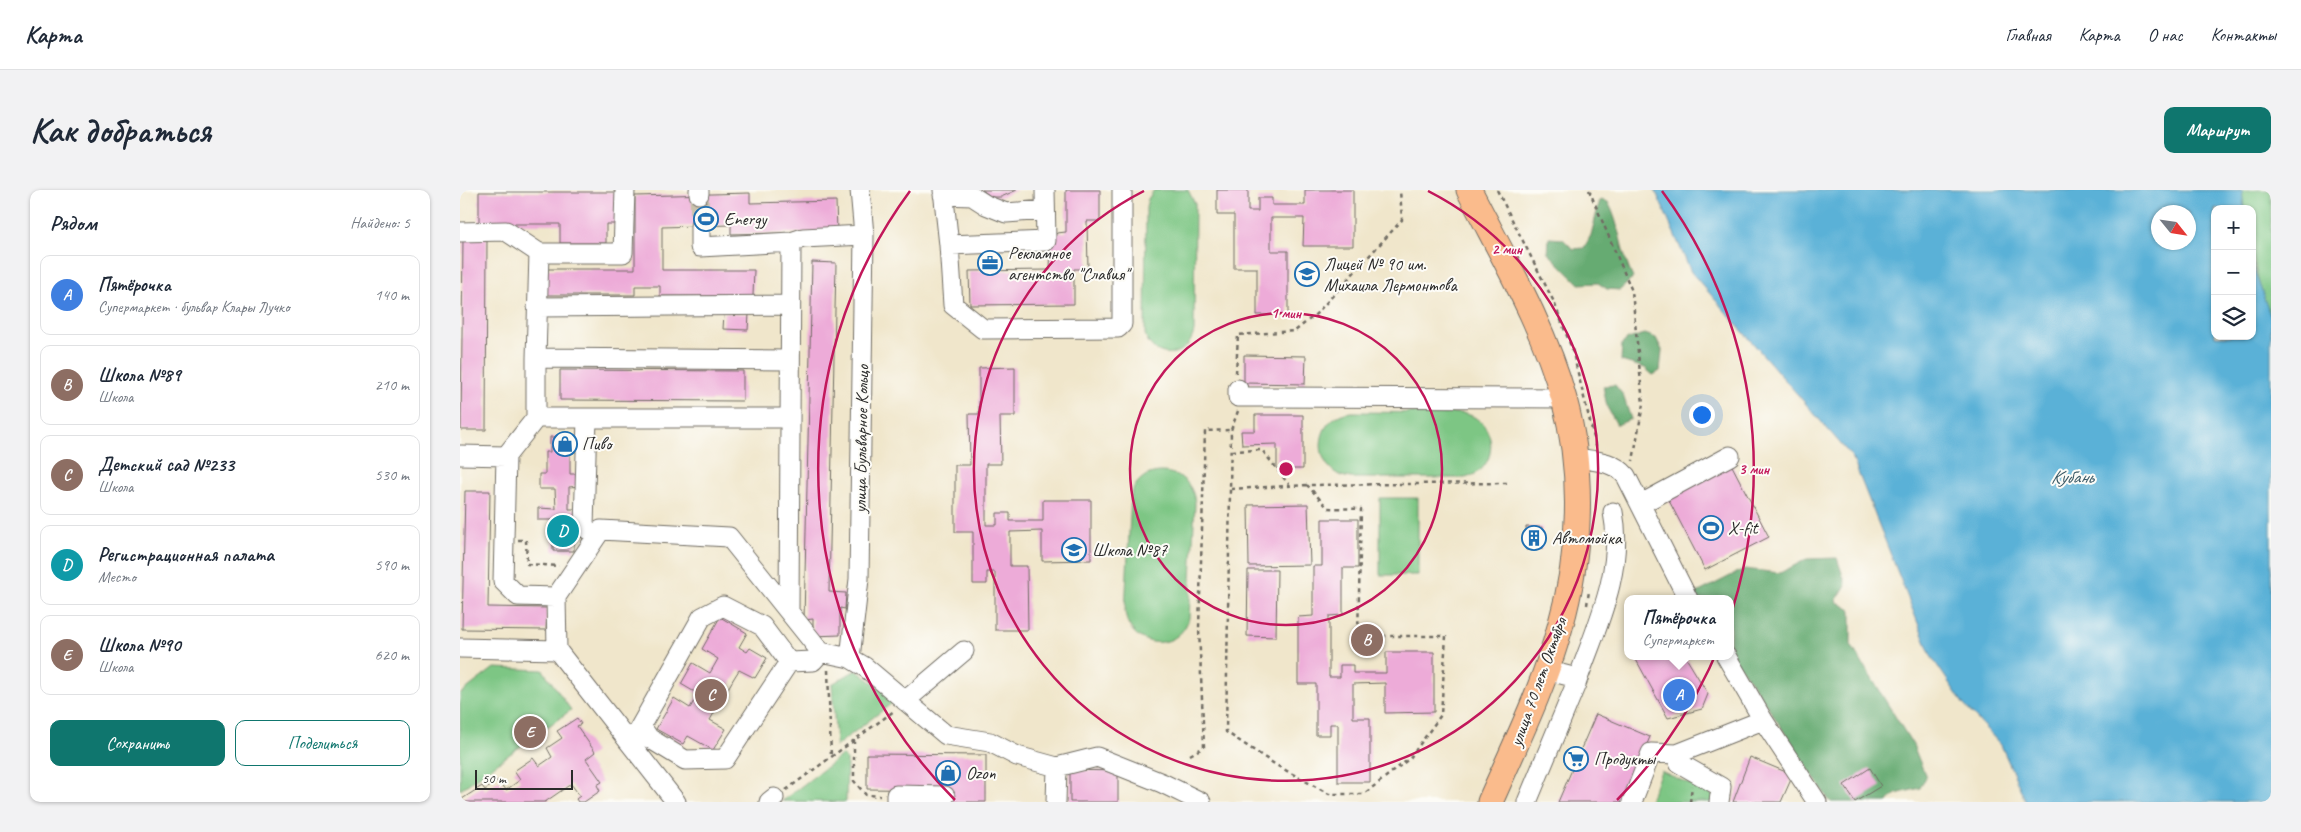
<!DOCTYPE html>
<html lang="ru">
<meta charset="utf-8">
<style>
body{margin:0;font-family:Caveat,sans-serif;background:#f2f2f3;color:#1f2937}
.controls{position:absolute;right:15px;top:15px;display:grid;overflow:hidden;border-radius:10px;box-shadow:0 1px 4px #0004}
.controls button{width:45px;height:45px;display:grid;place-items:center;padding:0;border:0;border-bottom:1px solid #e0e1e3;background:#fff;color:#1f2937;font:25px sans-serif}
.compass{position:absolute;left:1691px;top:15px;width:45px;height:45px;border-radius:50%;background:#fff;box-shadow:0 1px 4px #0004;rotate:120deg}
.scale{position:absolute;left:15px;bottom:12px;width:98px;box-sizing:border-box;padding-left:5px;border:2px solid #2b2b2b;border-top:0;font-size:14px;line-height:18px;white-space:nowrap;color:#2b2b2b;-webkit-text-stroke:4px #fdfcf7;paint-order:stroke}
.you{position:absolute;left:1241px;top:224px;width:18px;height:18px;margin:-12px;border:4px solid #fff;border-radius:50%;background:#1a73e8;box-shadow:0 0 0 8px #1a73e833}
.badge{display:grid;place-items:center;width:32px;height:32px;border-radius:50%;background:#0f766e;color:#fff;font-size:16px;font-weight:700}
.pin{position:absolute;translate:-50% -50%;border:2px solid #fff;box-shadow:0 1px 5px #0006}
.popup{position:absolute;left:1164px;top:405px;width:110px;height:65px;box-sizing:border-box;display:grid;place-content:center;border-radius:10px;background:#fff;filter:drop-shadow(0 1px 4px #0005);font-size:16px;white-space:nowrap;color:#747a83}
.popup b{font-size:19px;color:#1f2937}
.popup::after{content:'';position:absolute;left:50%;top:100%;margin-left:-10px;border:10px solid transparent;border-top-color:#fff}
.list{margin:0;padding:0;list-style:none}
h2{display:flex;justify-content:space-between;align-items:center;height:65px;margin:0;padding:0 20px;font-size:21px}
h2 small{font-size:16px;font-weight:400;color:#747a83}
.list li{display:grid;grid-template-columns:32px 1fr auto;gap:15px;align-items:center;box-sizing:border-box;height:80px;margin:0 10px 10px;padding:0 10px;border:1px solid #e0e1e3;border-radius:10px}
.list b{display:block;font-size:19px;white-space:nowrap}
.list p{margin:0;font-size:16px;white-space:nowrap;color:#747a83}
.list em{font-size:16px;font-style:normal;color:#747a83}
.actions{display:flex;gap:10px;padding:15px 20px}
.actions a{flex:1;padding:11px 0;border:1px solid #0f766e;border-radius:10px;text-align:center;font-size:18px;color:#0f766e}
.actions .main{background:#0f766e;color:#fff}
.icon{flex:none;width:28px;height:28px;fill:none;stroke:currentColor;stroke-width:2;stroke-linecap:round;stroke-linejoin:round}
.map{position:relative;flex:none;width:1811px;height:612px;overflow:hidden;border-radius:10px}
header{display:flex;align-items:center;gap:30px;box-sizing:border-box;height:70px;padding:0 25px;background:#fff;border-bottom:1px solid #e0e1e3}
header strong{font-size:24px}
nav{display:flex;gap:28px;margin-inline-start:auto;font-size:18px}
.intro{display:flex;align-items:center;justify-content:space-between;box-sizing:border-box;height:120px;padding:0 30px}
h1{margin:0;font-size:35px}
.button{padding:12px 22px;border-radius:10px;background:#0f766e;color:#fff;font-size:18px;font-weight:700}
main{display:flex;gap:30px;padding:0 30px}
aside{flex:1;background:#fff;border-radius:10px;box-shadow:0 1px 4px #0004}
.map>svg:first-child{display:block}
.green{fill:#7dc684;stroke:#547858}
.forest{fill:#66ab72;stroke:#486b4e}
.water{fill:#5ab1d7;stroke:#426e81;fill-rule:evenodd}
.building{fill:#edabd8}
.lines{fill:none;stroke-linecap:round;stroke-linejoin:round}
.minor-tunnel{stroke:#c9c1ab;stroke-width:19;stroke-dasharray:19 9;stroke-linecap:butt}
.minor-casing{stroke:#706c63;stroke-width:21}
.major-casing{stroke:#706c63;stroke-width:27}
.path{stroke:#706c63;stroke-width:2.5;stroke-dasharray:4 4;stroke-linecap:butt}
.minor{stroke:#fff;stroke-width:19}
.major{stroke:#fabb8c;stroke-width:25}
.ring{fill:none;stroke:#c2185b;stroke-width:2.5}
.labels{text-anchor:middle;stroke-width:4;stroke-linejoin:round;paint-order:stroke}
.poi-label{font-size:18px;fill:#2b2b2b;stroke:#fdfcf7;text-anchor:start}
.street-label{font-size:18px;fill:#2b2b2b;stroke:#fdfcf7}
.water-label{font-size:19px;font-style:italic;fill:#3b5a67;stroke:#fdfcf7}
.centre{fill:#c2185b;stroke:#fdfcf7;stroke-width:2.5}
.ring-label{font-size:15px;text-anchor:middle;font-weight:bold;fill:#c2185b;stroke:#fdfcf7;stroke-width:4;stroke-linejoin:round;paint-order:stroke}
</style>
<header>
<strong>Карта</strong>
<nav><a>Главная</a><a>Карта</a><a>О нас</a><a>Контакты</a></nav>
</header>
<div class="intro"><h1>Как добраться</h1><a class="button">Маршрут</a></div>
<main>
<aside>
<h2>Рядом<small>Найдено: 5</small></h2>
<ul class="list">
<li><span class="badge" style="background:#3f7fe0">A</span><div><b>Пятёрочка</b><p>Супермаркет · бульвар Клары Лучко</p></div><em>140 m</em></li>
<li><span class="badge" style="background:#8d6e63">B</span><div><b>Школа №89</b><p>Школа</p></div><em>210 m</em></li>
<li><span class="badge" style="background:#8d6e63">C</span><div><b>Детский сад №233</b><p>Школа</p></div><em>530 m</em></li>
<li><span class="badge" style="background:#0f9aa8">D</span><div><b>Регистрационная палата</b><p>Место</p></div><em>590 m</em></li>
<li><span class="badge" style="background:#8d6e63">E</span><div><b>Школа №90</b><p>Школа</p></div><em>620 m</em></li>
</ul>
<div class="actions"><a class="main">Сохранить</a><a>Поделиться</a></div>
</aside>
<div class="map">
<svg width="1811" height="612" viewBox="0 0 1811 612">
<rect width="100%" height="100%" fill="#fdfcf7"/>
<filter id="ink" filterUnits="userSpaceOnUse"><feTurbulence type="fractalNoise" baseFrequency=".02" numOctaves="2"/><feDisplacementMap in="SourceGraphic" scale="10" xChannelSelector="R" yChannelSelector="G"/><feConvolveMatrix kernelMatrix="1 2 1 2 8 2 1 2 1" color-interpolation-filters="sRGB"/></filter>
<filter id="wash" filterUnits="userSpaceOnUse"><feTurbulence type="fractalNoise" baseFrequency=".0096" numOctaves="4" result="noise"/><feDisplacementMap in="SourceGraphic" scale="20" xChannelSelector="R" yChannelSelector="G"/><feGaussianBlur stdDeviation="1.12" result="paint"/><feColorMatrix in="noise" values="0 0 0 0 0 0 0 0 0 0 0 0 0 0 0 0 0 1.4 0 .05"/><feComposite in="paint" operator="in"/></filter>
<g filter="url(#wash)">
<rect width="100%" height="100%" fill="#f0e6cb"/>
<path class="green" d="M694,0h34l7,14 -1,127c-5,28 -41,31 -49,3l1,-127 2,-8z
M1778,0h33v145l-19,-81v-45h-10z
M892,222l108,1c38,3 42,56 5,65h-114c-40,-4 -40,-63 1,-66z
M702,282c20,1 32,13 33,32l-6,114c-11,37 -62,30 -64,-8l6,-114c4,-16 16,-24 31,-24z
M920,308h38v77h-38z
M34,478l49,2 28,40 -111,80v-96z
M396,480l40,30 -60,46 -4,-62z
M382,565l5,5 -1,42 -64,-1z
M1201,581l52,24 -1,7h-63z"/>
<path class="forest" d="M1140,10l8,2c13,24 12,50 25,76l-13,12 -13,-1 -9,-6 -19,1 -31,-31 1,-15 14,1 10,10 11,-1 7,-13z
M1185,144l11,4 6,12 -2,21 -7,4 -8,-7 -24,-7 1,-17 6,-5z
M1155,195l8,10 8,24 -14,6 -10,-18 -4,-21z
M1377,368l9,27 -10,16 15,9v35l62,100 13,32 -6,11 -24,6 -9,8h-56l-3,-3 -74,-113 -24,-32v-55h-32l-3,-5 49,-25 36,4 27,-14z"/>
<path class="water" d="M1195,0h587l2,19h-29v127h37v-73l19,55v484h-245l-25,-57 -37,-40 -33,-49 -79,-199 -161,-185zM1698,22h30v30h-30z"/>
<g id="blocks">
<path class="building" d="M522,0h35l-16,7h-9z
M606,0h34v31h-13l1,48h-14v35l-104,1 -1,-34 81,-1 1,-30 6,-7 9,-1z
M757,0h31v21h10v-13h14v7h33v-15h48v56h-50l1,-28h-33v33h17v64h-31v-47h-23v-53h-17z
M19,2h139v32h-12v19h-46v-19h-81z
M290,3v10l86,-2 1,31 -106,2v-9l-69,2v43h92l-1,26h-93v-10h-25v9h-92v-26h92v-73z
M3,48h24l-1,192h-25z
M352,72l24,1 -7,329 17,1 -1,16 -5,-1v27l-27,1v-17l-9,1z
M264,123l25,1 -1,16 -25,-1z
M784,165l62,1 -1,28 -61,-1z
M555,177v49h-15l1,48h-15v61h11v-12h13v8h33v-21h48v60l-49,1v-30l-32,1v34h17l1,64h-33v-58h-8v12h-14v-52h-18v-67h15l-1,-51h10v-46z
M100,180l183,1v30l-183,-1z
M795,225h48v54h-26v-25l-35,1 -1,-14h14z
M90,247h30v15h-10v22h11v12l-12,1v22h10v12h-5v30h-21v-31h-15v-12l18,1 -1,-20h-16v-15h6v-22h5z
M1269,270l40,77 -64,33 -40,-77z
M5,301h25l-2,116 59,1 -1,22 -84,-1z
M848,314l2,61 -61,1 -1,-61z
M862,329h36v49h-15v47l-14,1v61h11v-12h13v8h33v-21h48v60l-49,1v-30l-32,1v34h17v64h-32v-58h-8v11h-14v-51h-18v-67l15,-1v-50h9z
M1066,337h16v22l-16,1z
M788,380h29l-1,67 -29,-1z
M260,427l27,16 -8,14 8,5 3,-4 17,10 -12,20 -16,-8 -5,8 -24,42 16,9 -13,21 -25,-14 -5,8 -27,-15 18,-31 16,10 8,-14 -17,-10 12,-21 17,10 8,-14 -16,-10z
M1174,466h51l23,38 -6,15 -34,9z
M1136,524l54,23 -28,65h-64z
M117,528l4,6 -4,2 18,26 -9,7 16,23 -5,3 3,6 -16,11h-6l-2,-3 4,-3 -9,-12 -26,18h-81l-2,-3 20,-13 3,4 14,-10 7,10 14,-10 -6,-9 19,-13 6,8 13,-9 -5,-9 15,-10 -5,-7z
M407,564l119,1v47h-35v-12l-84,-1z
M1290,567l43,18 -12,27h-48z
M1410,578l11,18 -26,16 -11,-17z
M610,580l48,1v31h-48z"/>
</g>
</g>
<g filter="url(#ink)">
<use href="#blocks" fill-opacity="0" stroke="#706c63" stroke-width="1"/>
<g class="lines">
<path class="minor-tunnel" d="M239,4l1,32"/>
<defs>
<path id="minor" d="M165,0l-2,63h-84l-3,105 254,2
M239,0v4
M483,0l6,55
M585,0l1,51 -97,4 4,60 30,24 135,-1 4,-4v-134
M483,5l29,1 14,9 20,8 39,-3
M240,36v21l91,-5
M0,42l46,-1 33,22
M77,117l253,-2
M778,199v8l326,1
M76,228h51l-3,109 13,9
M127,228h202
M0,265l46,1 30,-38v-60
M46,266l-3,125 15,15 38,1
M1116,268c20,3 37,3 50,18l62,123
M1181,314l89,-48
M329,422l2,-370 12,-4 61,-3
M0,458l97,2 119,152
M97,460l-1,-53 45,-67 128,7 92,115
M361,462l29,6 9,-79 5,-344 -4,-45
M1266,466l37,64 54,82
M390,468l15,9 81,68 44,7 27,14 40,11
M1116,494c19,-54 49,-114 37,-172
M445,511l59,-50
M181,536l8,12 36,22 40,-1 64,-97
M168,551l8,-7 66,-117 21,-11 39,20 27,36 24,-1 8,-9
M1217,564l2,9 42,24 -2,15
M309,612l5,-4
M436,612v-7l49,1
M596,612l1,-35 40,-10 65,26 39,19
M1067,612l49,-118 -7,-8 -24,-6
M1172,612l19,-49 26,1 86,-34"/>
<path id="major" d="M1009,0c34,67 75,136 95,209 20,73 17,155 -4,228 -16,60 -45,118 -70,175"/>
</defs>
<use href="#minor" class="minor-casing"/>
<use href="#major" class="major-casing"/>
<path class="path" d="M1037,0l57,112 18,47 24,97
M1129,0l43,101 11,113 -10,57
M776,183l2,-38 57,-4 21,-17 86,-94 -2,-30
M778,221l-7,19 -5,302 50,33 53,29h35l46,-36 31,-43 5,-79h-88l3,-127 -33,-1 -21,-23
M772,261l30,-1 28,36
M771,299l76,-4 203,-2
M58,350h8l1,24 32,2
M1127,415l2,-14
M368,480l3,87
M394,550v41l12,14 14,1
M730,565l14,-8 -5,-119 6,-197 26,-1
M326,600l108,-79
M1230,612l2,-16"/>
<use href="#minor" class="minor"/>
<use href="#major" class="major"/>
</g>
</g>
<g class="ring">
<circle cx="826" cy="279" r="156"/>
<path d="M968 1A312 312 0 1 1 684 1"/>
<path d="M495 610A468 468 0 0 1 450 1M1202 1A468 468 0 0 1 1157 610"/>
</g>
<defs>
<symbol id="stadium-ring" viewBox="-11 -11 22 22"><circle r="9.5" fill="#fdfcf7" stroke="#1f6fb2" stroke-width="1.5"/><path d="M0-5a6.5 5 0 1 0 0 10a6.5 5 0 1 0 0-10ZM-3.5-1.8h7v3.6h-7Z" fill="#1f6fb2"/></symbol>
<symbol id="office-ring" viewBox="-11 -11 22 22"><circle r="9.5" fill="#fdfcf7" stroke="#1f6fb2" stroke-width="1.5"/><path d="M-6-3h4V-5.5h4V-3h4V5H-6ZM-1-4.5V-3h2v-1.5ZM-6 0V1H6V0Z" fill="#1f6fb2"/></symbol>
<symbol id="school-ring" viewBox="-11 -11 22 22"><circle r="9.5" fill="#fdfcf7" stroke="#1f6fb2" stroke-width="1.5"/><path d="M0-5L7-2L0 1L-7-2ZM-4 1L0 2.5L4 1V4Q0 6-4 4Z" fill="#1f6fb2"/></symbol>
<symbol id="shop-ring" viewBox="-11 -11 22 22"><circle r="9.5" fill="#fdfcf7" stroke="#1f6fb2" stroke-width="1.5"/><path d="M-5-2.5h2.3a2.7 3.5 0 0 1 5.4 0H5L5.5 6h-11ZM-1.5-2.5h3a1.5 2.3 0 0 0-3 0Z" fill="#1f6fb2"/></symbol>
<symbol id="building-ring" viewBox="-11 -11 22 22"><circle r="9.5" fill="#fdfcf7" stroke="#1f6fb2" stroke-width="1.5"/><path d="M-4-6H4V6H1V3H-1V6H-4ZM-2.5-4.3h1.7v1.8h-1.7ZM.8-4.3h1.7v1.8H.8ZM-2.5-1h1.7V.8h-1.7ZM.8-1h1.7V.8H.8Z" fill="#1f6fb2"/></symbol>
<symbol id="supermarket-ring" viewBox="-11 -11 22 22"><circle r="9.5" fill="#fdfcf7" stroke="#1f6fb2" stroke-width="1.5"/><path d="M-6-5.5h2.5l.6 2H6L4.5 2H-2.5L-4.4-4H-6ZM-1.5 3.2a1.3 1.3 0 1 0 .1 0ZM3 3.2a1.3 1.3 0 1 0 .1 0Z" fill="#1f6fb2"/></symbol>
</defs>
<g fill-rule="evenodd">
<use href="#stadium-ring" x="232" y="15" width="28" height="28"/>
<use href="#office-ring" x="516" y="59" width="28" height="28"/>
<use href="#school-ring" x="833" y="70" width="28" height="28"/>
<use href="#shop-ring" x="91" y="240" width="28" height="28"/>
<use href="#stadium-ring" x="1237" y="324" width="28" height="28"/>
<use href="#building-ring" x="1060" y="334" width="28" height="28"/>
<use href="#school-ring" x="600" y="346" width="28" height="28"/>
<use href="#supermarket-ring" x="1102" y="555" width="28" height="28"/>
<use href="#shop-ring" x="474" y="569" width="28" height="28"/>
</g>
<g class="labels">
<g class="poi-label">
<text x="264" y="35">Energy</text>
<text x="548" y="69">Рекламное<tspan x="548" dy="21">агентство "Славия"</tspan></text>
<text x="864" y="80">Лицей № 90 им.<tspan x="864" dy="21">Михаила Лермонтова</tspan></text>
<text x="122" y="260">Пиво</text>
<text x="1268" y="344">X-fit</text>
<text x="1092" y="354">Автомойка</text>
<text x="632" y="366">Школа №87</text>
<text x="1134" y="575">Продукты</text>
<text x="506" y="589">Ozon</text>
</g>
<g class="street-label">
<text transform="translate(401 249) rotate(-89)" y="6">улица Бульварное Кольцо</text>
<text transform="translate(1078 492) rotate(-70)" y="6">улица 70 лет Октября</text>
</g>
<g class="water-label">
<text x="1612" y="293">Кубань</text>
</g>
</g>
<circle cx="826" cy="279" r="8" class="centre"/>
<g class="ring-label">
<text x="1047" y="64">2 мин</text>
<text x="826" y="128">1 мин</text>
<text x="1294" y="284">3 мин</text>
</g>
</svg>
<div class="controls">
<button>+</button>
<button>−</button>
<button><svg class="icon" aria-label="layers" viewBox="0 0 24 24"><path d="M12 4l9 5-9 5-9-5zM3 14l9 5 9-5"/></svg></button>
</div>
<svg class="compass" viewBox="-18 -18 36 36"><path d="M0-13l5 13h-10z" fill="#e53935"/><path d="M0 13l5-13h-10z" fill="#747a83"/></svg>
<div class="scale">50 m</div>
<div class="you"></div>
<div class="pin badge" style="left:1219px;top:505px;background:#3f7fe0">A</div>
<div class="popup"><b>Пятёрочка</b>Супермаркет</div>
<div class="pin badge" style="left:907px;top:450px;background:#8d6e63">B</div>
<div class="pin badge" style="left:251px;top:505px;background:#8d6e63">C</div>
<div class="pin badge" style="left:103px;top:341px;background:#0f9aa8">D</div>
<div class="pin badge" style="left:70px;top:542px;background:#8d6e63">E</div>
</div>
</main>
